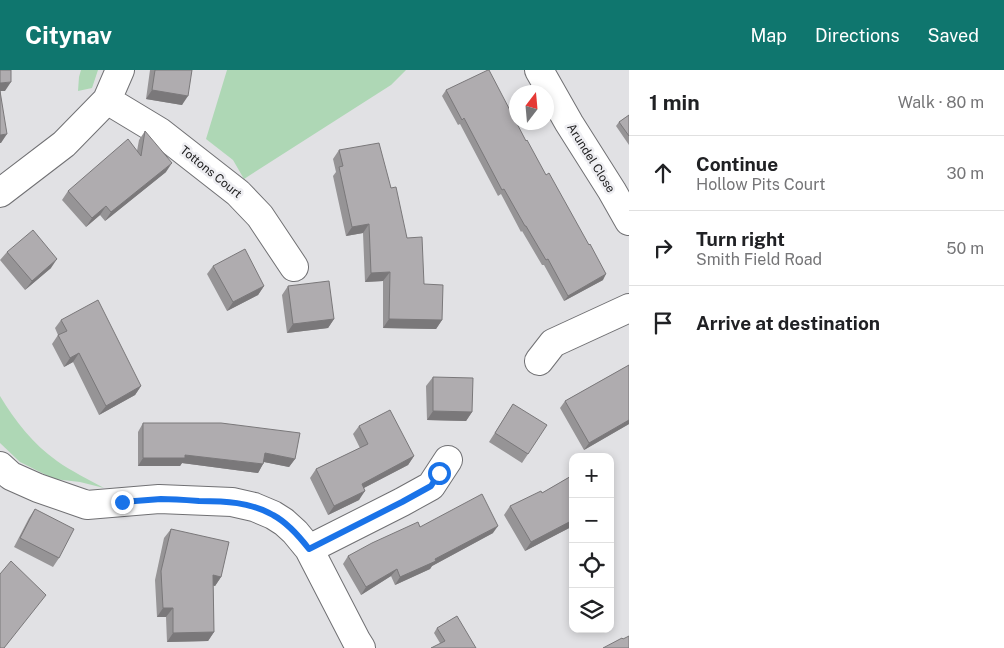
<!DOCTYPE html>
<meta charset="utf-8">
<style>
body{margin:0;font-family:"Public Sans",sans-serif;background:#f2f2f2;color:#202124}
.controls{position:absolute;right:15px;bottom:15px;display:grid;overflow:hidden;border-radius:10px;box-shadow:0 2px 8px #0003}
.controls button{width:45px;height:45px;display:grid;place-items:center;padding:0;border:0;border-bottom:1px solid #e0e0e0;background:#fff;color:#202124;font:25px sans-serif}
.compass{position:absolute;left:509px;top:15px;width:45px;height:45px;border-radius:50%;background:#fff;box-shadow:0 2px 8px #0003;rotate:16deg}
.stop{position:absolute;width:15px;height:15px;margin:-11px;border:4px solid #1a73e8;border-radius:50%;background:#fff}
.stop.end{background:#1a73e8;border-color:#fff;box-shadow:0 1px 5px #0008}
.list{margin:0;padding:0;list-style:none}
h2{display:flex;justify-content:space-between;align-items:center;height:65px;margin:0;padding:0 20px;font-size:21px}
h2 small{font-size:16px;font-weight:400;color:#757577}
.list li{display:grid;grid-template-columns:32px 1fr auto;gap:15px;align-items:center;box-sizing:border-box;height:75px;padding:0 20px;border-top:1px solid #e0e0e0}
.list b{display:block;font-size:19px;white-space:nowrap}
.list p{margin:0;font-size:16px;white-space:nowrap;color:#757577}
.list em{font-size:16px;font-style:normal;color:#757577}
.icon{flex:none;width:28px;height:28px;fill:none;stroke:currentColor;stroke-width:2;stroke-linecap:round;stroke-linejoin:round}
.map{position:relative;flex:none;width:629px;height:578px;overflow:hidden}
header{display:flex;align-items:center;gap:30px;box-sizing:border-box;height:70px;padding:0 25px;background:#0f766e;color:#fff}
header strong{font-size:24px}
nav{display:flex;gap:28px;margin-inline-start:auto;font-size:18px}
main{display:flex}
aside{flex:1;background:#fff}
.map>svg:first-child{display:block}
.green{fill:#aed7b5}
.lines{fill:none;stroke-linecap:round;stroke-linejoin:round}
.minor-casing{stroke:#707073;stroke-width:30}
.minor{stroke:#fff;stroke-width:28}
.wall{fill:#969496}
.shaded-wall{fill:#7a787a}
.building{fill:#afacaf;stroke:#7a787a}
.route{stroke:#1a73e8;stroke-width:6}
.labels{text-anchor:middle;stroke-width:5;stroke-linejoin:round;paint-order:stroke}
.street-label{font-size:12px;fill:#212122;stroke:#eeeef2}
</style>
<header>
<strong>Citynav</strong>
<nav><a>Map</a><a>Directions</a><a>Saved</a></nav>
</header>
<main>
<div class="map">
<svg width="629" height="578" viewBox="0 0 629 578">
<rect width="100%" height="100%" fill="#e1e1e4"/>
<path class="green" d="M81,0h17l-6,18 -14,3 1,-14z
M227,0h179l-15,15 -147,94 -11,-19 -27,-21z
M0,326c15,25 33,48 57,65 14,10 31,18 47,27l-24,-6 -26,-3 -34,-17 -20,-19z"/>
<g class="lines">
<defs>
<path id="minor" d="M539,0l30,53 43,68 17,30
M107,30l53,32 78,61 22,23 34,51
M0,123l64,-49 43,-44 13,-30
M539,291l14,-18 76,-35
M0,396l11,10 27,12 49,17 72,-6 73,3 22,5 19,8 11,7 11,10 14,17 47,91 5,8
M309,479l93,-47 29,-16 17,-26"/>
</defs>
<use href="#minor" class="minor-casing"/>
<use href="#minor" class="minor"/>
</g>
<path class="wall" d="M150,0h42l-10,35 -36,-6z
M446,20l80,51 77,139 -39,21 -20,-36h-2l-20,-34 -1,1 -20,-38 -3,2 -38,-72 -2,1 -16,-29z
M629,45v30l-13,-19 3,-4z
M145,61l21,41 -61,49 -5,-6 -14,12 -24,-27 6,-9 69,-40 2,-11z
M339,80l52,38 16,50 17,46 18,36 -6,9 -53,-1v-47l-18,1 -2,-49 -17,3 -13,-60 3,-4 -3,-13z
M7,182l44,16 -26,22 -25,-30z
M213,196l51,20 -6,9 -31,16 -20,-37z
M288,216l46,33 -6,9 -41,5 -5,-38z
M61,250l80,66 -6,9 -36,20 -26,-53 -9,5 -12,-23 6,-9 -3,-7z
M629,295v59l-45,26 -24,-42 5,-7z
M433,307l39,35 -6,9 -39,-1 -1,-34z
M513,334l15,50 -6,9 -33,-21z
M143,353l152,36 -6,8 -25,-5 -1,2 -5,9 -76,-10 -2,3h-42v-34z
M359,356l55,30 -6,9 -44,23 -5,12 -31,15 -18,-37 6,-9 44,-21 -7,-14z
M573,405v51l-48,25 -21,-36 6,-9 32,-13z
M35,439l24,49 -6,9 -39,-20 15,-29z
M420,457l73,6 -61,33 -2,3 -35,16 -4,-9 -30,19 -18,-31 5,-8z
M171,459l50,48 -6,9 -2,-1 1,47 -6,9 -41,1 -1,-25h-9l-2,-37 9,-42z
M437,558l39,20 -36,-5 -6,-10z"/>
<path class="shaded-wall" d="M11,12l-6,9h-5v-8z
M152,20l36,6 -6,9 -36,-6z
M7,64l-6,9h-1v-8z
M172,93l-6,9 -61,49 6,-9z
M106,136l-6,9 -14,12 6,-9z
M369,154l-6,9 -17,3 6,-9z
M57,189l-6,9 -26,22 7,-9z
M390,202l-7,9 -18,1 6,-9z
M606,204l-3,6 -39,21 4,-5z
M264,216l-6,9 -31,16 6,-9z
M334,249l-6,9 -41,5 6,-9z
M389,249l53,1 -6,9 -53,-1z
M79,283l-6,9 -9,5 6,-9z
M141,316l-6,9 -36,20 7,-9z
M433,341l39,1 -6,9 -39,-1z
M629,350v4l-45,26 5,-7z
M265,383l30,6 -6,8 -30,-6z
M185,385l78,9 -5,9 -76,-10 -2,3h-42l5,-8z
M414,386l-6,9 -52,27 6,-8z
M365,421l-6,9 -31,15 6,-9z
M573,450v6l-48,25 6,-9z
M498,456l-5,7 -61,33 -2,3 -35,16 5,-8 35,-18z
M397,499l-6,7 -30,19 5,-8z
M213,505l8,2 -6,9 -8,-2z
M163,538h10l-7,9h-9z
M214,562l-6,9 -41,1 6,-9z"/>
<path class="building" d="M0,0h11v12l-11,1z
M155,0h37l-4,26 -36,-6z
M488,0h1l37,71 1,-1 19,35 3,-2 40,72 1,-1 16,30 -38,22 -20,-37 -2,1 -20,-34h-1l-21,-37 -2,1 -38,-72 -2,2 -16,-30z
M0,21l7,43 -7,1z
M629,45v21l-10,-14z
M145,61l27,32 -61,49 -5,-6 -14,12 -24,-27 60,-52 13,17z
M379,73l12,45 5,-1 11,51 15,-1 2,47 19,1 -1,35 -53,-1 1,-47 -19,1 -2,-49 -17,3 -13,-60 4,-1 -4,-16z
M33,160l24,29 -25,22 -25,-29z
M245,179l19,37 -31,16 -20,-36z
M329,211l5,38 -41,5 -5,-38z
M98,230l43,86 -35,20 -27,-53 -9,5 -12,-23 9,-4 -6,-11z
M629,295v55l-40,23 -24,-42z
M433,307l40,1 -1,34 -39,-1z
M513,334l34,21 -19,29 -33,-21z
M390,340l24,46 -52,28 3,7 -31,15 -18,-37 52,-25 -9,-18z
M143,353h78l79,10 -5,26 -30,-6 -2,11 -78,-9v3h-42z
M573,405v45l-42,22 -21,-36 31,-15 1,2z
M482,424l16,32 -63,33 1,2 -36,16 -3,-8 -31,18 -18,-31 24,-13 46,-21 2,5z
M35,439l39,20 -15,29 -39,-20z
M171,459l58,13 -8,35 -8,-2 1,57 -41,1v-25h-10l-2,-37z
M11,491l35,34 -42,53h-4v-74z
M457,546l19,32h-45l14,-7 -8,-13z
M629,566v12h-26l19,-10 1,1z"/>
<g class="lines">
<path class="route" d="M122,432c13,-1 26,-2 39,-3 12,0 25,1 38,2 26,0 51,1 74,14 15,8 26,21 36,34l93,-47 29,-16 8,-13"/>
</g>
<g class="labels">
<g class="street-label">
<text transform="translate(591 88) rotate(58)" y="4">Arundel Close</text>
<text transform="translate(211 102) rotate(39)" y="4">Tottons Court</text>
</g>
</g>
</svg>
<div class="controls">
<button>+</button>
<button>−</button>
<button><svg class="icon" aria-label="locate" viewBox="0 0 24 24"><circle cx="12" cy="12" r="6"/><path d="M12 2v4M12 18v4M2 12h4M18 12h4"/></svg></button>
<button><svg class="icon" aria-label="layers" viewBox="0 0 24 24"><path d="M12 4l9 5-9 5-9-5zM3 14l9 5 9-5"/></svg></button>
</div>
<svg class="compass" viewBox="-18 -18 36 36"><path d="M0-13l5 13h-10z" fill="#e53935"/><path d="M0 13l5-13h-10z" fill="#757577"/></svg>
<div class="stop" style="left:439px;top:403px"></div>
<div class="stop end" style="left:122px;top:432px"></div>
</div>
<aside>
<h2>1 min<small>Walk · 80 m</small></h2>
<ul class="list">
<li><svg class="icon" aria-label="ahead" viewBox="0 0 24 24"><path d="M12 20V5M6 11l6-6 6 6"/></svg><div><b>Continue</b><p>Hollow Pits Court</p></div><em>30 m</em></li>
<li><svg class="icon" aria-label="right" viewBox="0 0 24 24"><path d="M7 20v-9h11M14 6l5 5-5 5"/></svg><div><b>Turn right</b><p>Smith Field Road</p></div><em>50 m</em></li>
<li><svg class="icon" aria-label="arrive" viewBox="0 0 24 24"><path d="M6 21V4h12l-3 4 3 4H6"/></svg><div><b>Arrive at destination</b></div></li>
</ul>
</aside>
</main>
